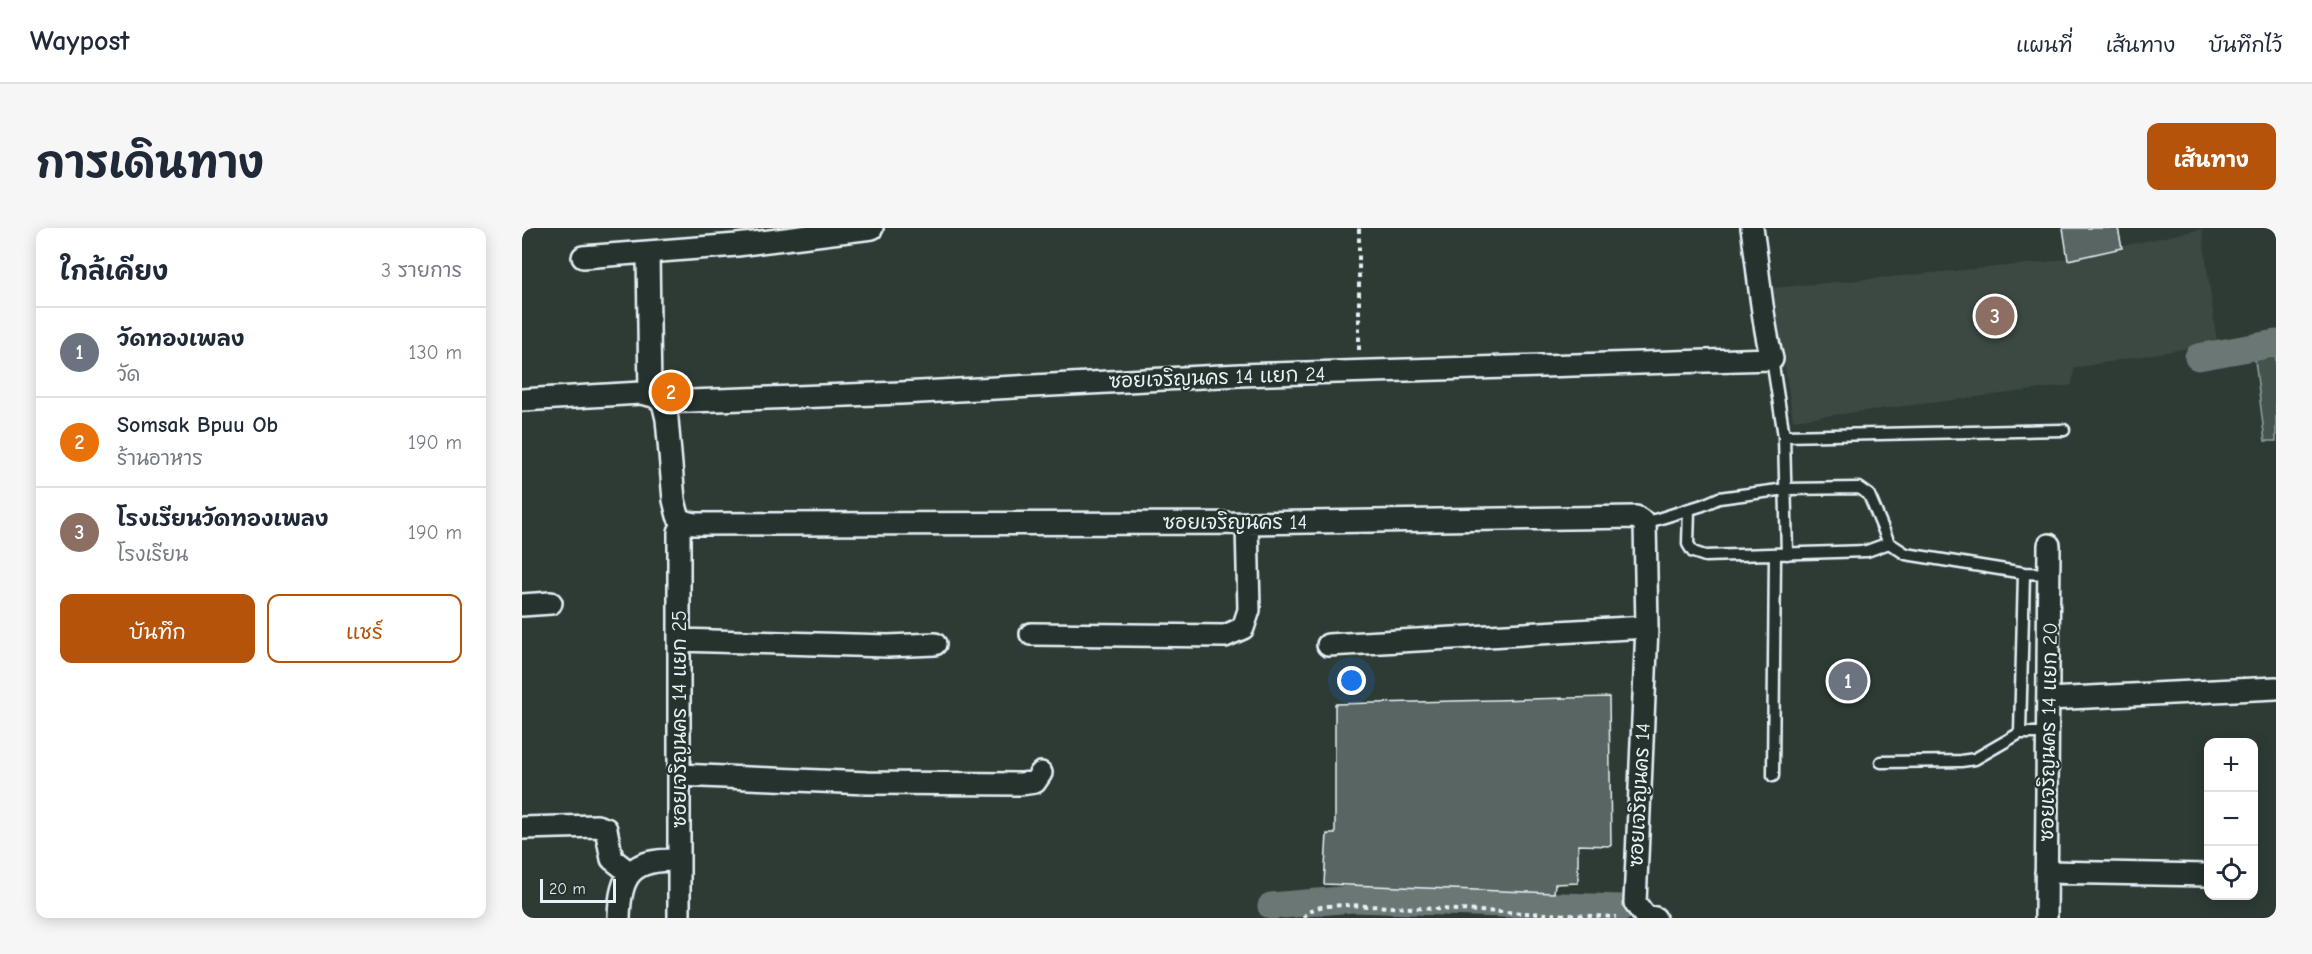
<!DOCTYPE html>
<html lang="th">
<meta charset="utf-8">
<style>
body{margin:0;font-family:"Comic Neue","Playpen Sans Thai",sans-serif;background:#f6f6f7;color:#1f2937}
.controls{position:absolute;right:18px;bottom:18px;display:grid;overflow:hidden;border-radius:12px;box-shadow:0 3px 15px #0003}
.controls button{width:54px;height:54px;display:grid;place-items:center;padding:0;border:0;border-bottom:2px solid #e0e1e3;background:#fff;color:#1f2937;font:30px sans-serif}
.scale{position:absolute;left:18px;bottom:15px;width:76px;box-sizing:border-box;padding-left:6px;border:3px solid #e8f1f8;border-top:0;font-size:16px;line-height:21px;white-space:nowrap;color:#e8f1f8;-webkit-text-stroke:4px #26332d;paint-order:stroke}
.you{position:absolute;left:830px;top:453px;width:21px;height:21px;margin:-15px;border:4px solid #fff;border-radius:50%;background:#1a73e8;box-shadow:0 0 0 9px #1a73e833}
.badge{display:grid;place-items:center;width:39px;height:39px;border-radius:50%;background:#b45309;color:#fff;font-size:20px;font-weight:700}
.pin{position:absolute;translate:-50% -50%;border:3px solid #fff;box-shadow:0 2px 6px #0006}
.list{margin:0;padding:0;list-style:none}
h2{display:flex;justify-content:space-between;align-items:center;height:78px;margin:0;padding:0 24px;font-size:26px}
h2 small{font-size:20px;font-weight:400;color:#747a83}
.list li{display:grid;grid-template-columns:39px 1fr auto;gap:18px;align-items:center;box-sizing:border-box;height:90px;padding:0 24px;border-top:2px solid #e0e1e3}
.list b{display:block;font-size:22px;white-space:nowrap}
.list p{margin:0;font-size:20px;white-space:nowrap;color:#747a83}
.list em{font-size:20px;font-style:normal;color:#747a83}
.actions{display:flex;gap:12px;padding:18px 24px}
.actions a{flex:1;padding:14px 0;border:2px solid #b45309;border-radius:12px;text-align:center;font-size:21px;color:#b45309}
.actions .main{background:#b45309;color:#fff}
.icon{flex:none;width:33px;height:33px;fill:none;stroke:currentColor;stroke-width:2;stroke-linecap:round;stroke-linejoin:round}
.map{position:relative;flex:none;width:1754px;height:690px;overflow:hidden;border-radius:12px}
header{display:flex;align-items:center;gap:36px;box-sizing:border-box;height:84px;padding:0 30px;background:#fff;border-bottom:2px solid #e0e1e3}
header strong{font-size:28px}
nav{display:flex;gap:33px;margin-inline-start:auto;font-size:21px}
.intro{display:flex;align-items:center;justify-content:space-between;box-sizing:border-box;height:144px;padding:0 36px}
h1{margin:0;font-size:42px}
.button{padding:15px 27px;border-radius:12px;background:#b45309;color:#fff;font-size:21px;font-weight:700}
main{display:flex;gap:36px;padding:0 36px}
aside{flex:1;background:#fff;border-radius:12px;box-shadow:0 3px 15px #0003}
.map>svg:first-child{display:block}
.built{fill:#3b4843}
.green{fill:#45524e;stroke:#96a2a3;stroke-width:1.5}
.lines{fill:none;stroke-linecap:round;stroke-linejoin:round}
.canal{stroke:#6b7775;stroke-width:27}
.building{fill:#596563;stroke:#e8f1f8;stroke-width:1.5}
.lane-casing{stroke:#e8f1f8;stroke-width:15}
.street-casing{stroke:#e8f1f8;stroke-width:26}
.path{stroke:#e8f1f8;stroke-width:4;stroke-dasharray:4.5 4.5;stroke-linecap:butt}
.lane{stroke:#26332d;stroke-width:10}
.street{stroke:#26332d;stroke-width:21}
.labels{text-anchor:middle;stroke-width:4.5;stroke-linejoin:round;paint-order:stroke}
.street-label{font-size:20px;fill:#e8f1f8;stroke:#26332d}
</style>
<header>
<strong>Waypost</strong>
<nav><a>แผนที่</a><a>เส้นทาง</a><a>บันทึกไว้</a></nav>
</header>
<div class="intro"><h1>การเดินทาง</h1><a class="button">เส้นทาง</a></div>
<main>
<aside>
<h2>ใกล้เคียง<small>3 รายการ</small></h2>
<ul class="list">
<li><span class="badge" style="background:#6b7280">1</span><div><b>วัดทองเพลง</b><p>วัด</p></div><em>130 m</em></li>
<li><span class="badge" style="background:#e8710a">2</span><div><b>Somsak Bpuu Ob</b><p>ร้านอาหาร</p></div><em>190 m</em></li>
<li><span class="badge" style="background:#8d6e63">3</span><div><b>โรงเรียนวัดทองเพลง</b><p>โรงเรียน</p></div><em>190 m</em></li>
</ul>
<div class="actions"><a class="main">บันทึก</a><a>แชร์</a></div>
</aside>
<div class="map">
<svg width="1754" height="690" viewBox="0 0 1754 690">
<rect width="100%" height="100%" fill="#2e3b35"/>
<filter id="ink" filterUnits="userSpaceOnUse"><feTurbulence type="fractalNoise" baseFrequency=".0167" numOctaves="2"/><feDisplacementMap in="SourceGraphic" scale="12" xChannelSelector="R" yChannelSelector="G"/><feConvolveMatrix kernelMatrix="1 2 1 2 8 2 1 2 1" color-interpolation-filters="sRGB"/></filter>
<g filter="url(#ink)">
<path class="built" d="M1680,1l15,114 -143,25 -2,17 -279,35 -20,-132 275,-26z"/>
<path class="green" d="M1754,128v85h-11l-10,-81z"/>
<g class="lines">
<path class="canal" d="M1676,129l78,-14
M749,678l82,-7 269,9"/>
</g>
<path class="building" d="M1541,0h55l4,20 -54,12z
M1087,469l2,149 -33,-1v38l-23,1 -1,9 -230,-9 3,-50h8v-130z"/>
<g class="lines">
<defs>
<path id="lane" d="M1250,131l12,77 3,118
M1262,208l280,-6
M1167,281l-1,35 5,8 12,4 162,-5 22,-8
M1123,295l58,-18 16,-7 67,-9 73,-1 10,7 20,48 17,11 118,19 26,1
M1502,345l-4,160h28
M1359,534l80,-1 14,-2 45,-26
M1251,548l2,-222"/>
<path id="street" d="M126,24l2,143
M61,29l154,-12 135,-17
M0,172l119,-7 13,3 9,6 4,17 7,81 4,16 6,5 10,3 553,-1 389,-6 9,6 2,104 -12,276 10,13 10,2
M141,174l238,-9 339,-18 532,-16c-11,-42 -13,-87 -20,-131
M0,377l29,-2
M509,406l194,2 18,-8 6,-18 -2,-87
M157,412l209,6 47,-2
M806,417l319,-18
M1526,471l228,-11
M157,547l188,8 154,1 14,-2 6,-9
M0,600l75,-2 9,3 6,30 18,14
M1524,644l162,3
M97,690c1,-46 14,-59 60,-58
M157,690v-386l5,-11
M1524,690l3,-373"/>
</defs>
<use href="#lane" class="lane-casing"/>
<use href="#street" class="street-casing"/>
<path class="path" d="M837,122v-122
M782,690c6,-14 29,-12 42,-13l270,12"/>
<use href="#lane" class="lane"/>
<use href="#street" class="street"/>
</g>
</g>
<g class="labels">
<g class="street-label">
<text transform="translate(695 149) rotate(-2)" y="7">ซอยเจริญนคร 14 แยก 24</text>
<text x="713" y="301">ซอยเจริญนคร 14</text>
<text transform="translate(157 491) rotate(-90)" y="7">ซอยเจริญนคร 14 แยก 25</text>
<text transform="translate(1526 504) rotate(-89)" y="7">ซอยเจริญนคร 14 แยก 20</text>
<text transform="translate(1117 567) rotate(-87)" y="7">ซอยเจริญนคร 14</text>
</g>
</g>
</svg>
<div class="controls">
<button>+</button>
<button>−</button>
<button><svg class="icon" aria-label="locate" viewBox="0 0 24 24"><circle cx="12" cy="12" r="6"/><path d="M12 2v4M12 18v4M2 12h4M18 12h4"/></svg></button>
</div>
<div class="scale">20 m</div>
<div class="you"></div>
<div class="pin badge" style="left:1326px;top:453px;background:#6b7280">1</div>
<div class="pin badge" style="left:149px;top:164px;background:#e8710a">2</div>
<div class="pin badge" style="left:1473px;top:88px;background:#8d6e63">3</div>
</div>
</main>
